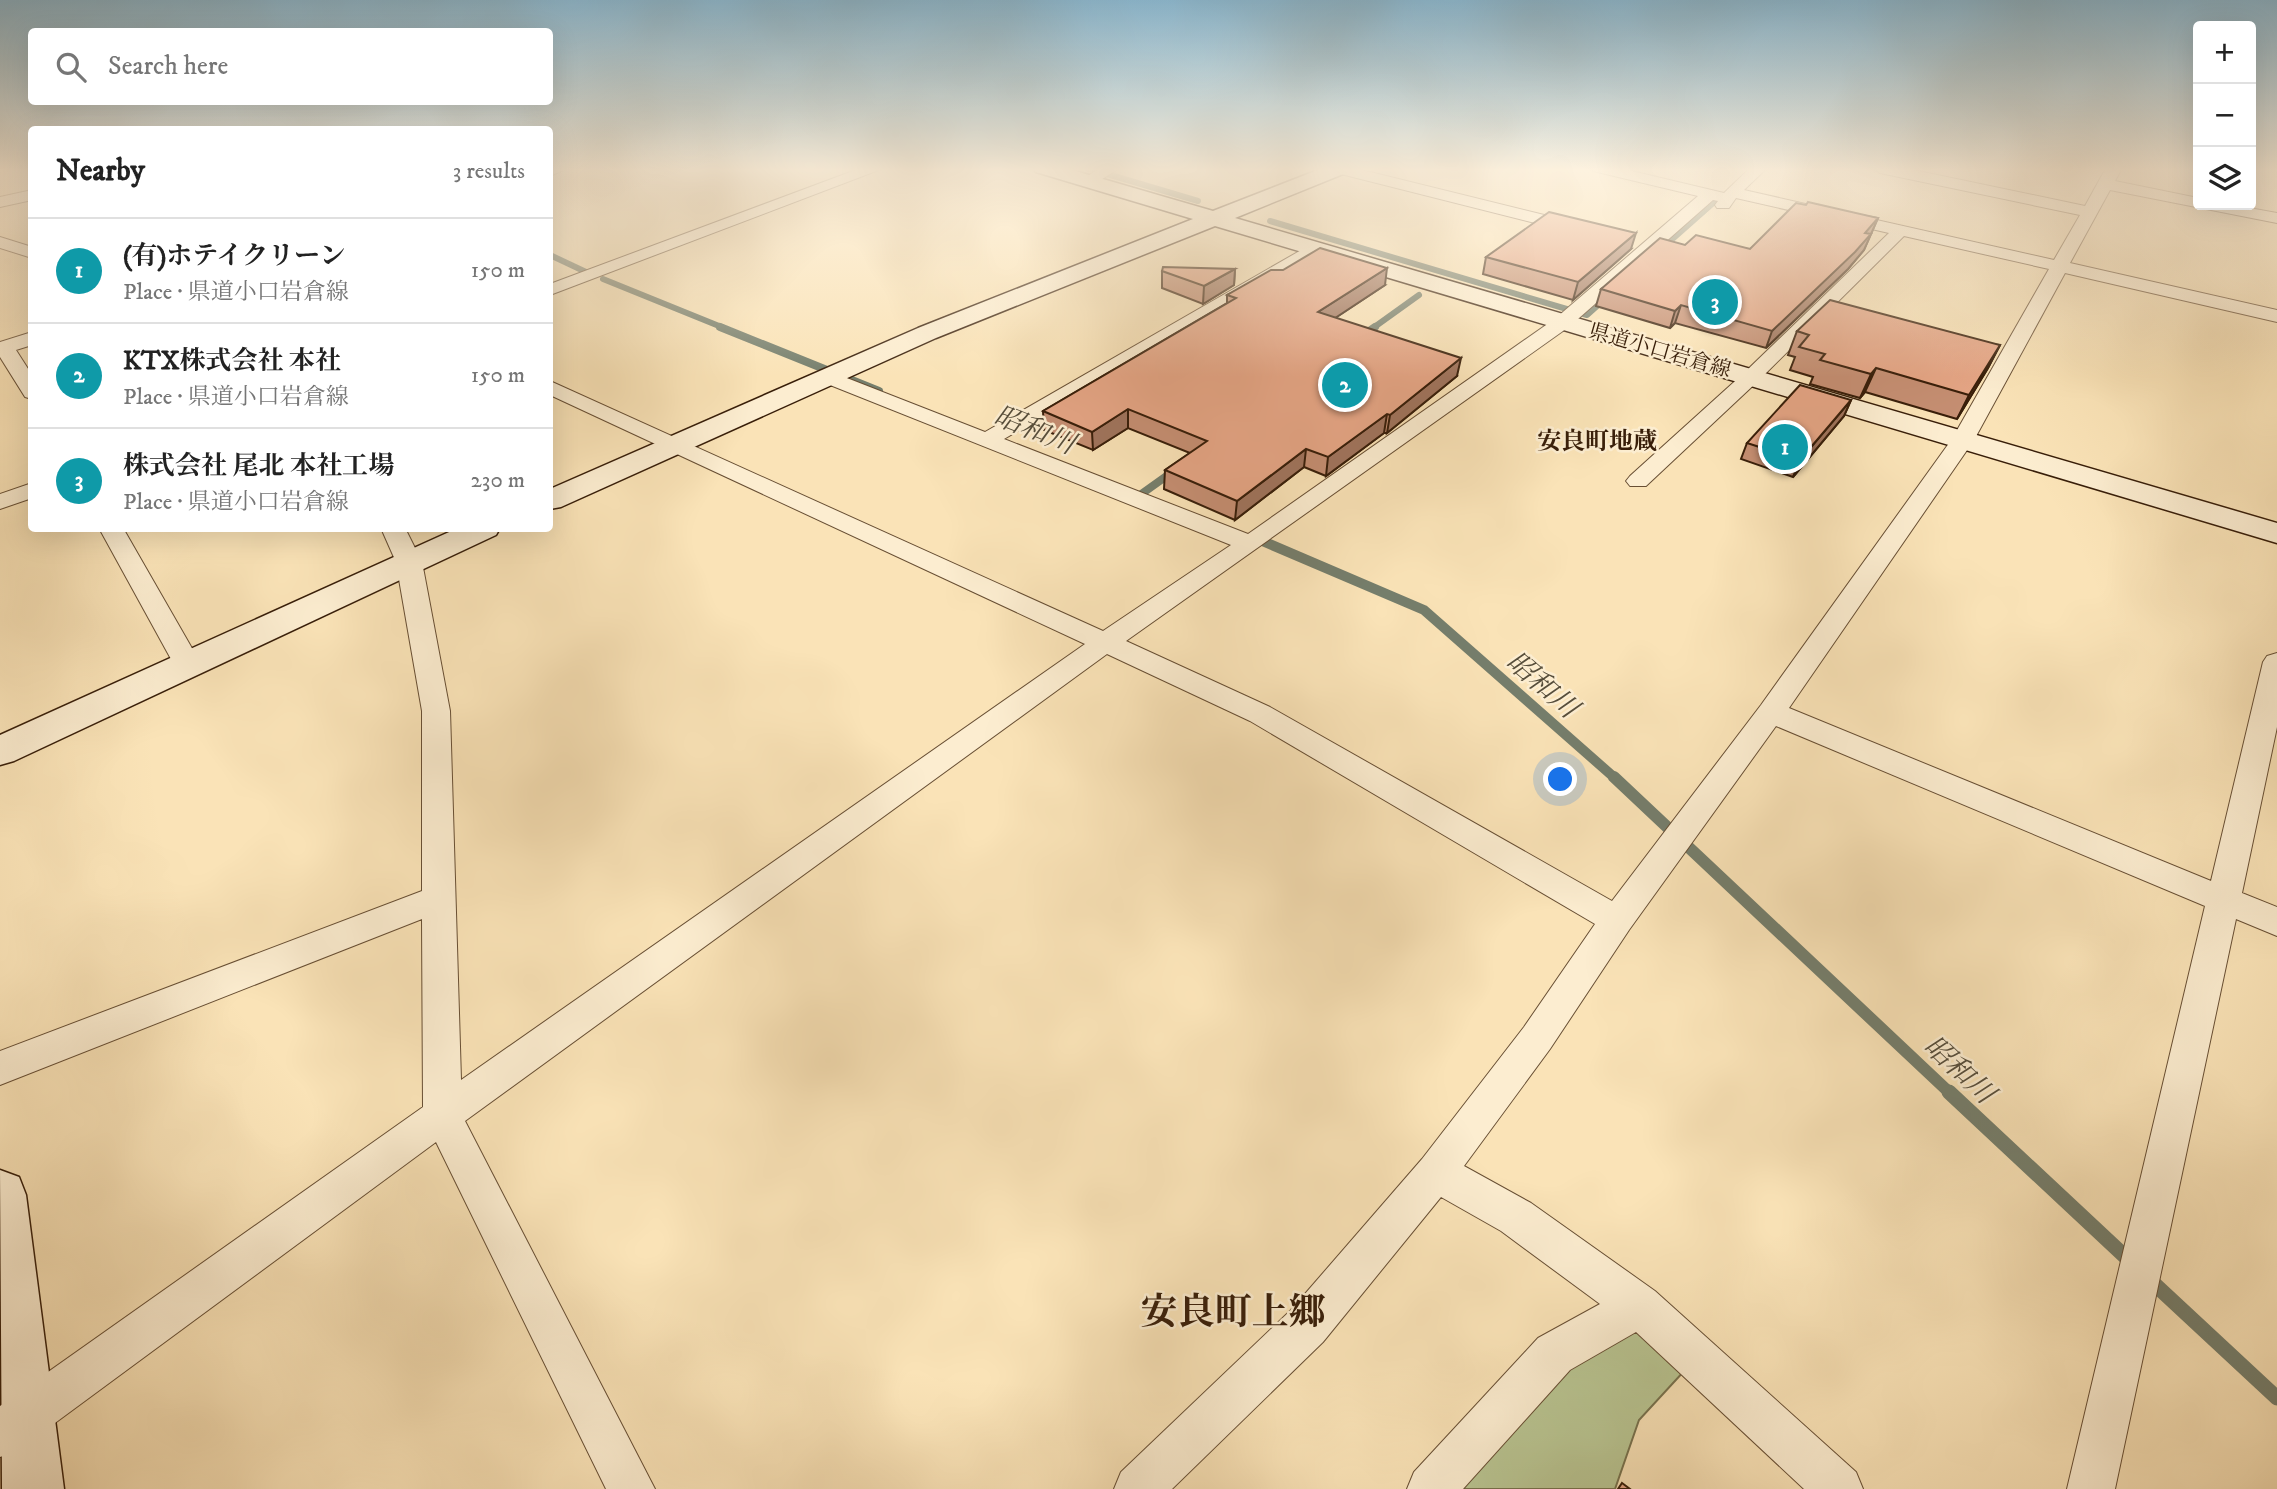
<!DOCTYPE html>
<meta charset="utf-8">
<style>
body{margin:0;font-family:"IM FELL DW Pica","Noto Serif JP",serif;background:#f2f2f2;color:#222}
.controls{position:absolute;right:21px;top:21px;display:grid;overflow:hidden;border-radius:7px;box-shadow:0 7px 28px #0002}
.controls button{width:63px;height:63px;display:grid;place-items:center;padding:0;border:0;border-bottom:2px solid #e0e0e0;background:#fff;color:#222;font:35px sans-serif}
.you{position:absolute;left:1561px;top:780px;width:24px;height:24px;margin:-18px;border:5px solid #fff;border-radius:50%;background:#1a73e8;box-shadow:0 0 0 10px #1a73e833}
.badge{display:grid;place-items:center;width:46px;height:46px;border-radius:50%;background:#8f2418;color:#fff;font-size:23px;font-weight:700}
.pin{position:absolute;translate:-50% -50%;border:4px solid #fff;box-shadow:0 2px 7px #0006}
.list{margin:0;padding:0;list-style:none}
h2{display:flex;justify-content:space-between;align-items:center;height:91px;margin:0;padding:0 28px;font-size:30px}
h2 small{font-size:23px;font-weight:400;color:#767676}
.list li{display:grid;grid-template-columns:46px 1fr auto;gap:21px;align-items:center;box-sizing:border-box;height:105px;padding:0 28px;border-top:2px solid #e0e0e0}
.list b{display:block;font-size:26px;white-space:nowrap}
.list p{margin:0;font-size:23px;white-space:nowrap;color:#767676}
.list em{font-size:23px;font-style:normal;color:#767676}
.icon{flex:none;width:38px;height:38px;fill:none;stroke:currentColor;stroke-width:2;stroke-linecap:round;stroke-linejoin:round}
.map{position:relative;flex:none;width:2277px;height:1489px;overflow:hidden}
.search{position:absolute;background:#fff;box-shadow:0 7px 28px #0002;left:28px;top:28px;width:525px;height:77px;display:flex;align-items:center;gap:18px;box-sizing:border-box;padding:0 24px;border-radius:7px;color:#767676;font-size:26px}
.panel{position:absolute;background:#fff;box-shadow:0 7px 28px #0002;left:28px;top:126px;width:525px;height:406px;border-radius:7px}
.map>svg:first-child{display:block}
.green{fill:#b9c592;stroke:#78724e;stroke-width:2}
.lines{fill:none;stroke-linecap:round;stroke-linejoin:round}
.stream-far4{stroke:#757e6c;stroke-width:6}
.stream-far3{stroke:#757e6c;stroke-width:8}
.stream-far2{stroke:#757e6c;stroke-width:10}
.stream-far1{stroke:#757e6c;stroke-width:12}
.stream{stroke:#757e6c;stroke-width:15}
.street-casing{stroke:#684f34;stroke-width:2}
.secondary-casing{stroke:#381e09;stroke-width:3}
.street{fill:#fcedd0;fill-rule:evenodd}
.secondary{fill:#fcedd0;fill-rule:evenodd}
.wall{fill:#c58e72;stroke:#381e09;stroke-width:2}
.shaded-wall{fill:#a0745d;stroke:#381e09;stroke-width:2}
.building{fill:#e5a585;stroke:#381e09;stroke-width:2}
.labels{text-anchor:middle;stroke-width:5;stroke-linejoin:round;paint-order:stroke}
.far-street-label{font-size:21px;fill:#381e09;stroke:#fcedd0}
.far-quarter-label{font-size:24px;font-weight:bold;fill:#381e09;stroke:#fcedd0}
.water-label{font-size:28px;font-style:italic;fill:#574e3b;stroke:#fcedd0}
.near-quarter-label{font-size:37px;font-weight:bold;fill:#381e09;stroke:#fcedd0}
</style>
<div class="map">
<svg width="2277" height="1489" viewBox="0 0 2277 1489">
<rect width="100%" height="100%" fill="#fae3b7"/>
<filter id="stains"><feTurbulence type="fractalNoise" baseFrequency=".00286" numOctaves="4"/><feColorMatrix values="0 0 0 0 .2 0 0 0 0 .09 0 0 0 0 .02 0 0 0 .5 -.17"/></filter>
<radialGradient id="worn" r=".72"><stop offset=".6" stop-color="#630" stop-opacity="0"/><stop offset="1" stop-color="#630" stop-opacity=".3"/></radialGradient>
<path class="green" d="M1640,1306l57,51 -58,63 -24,69h-168l102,-129z"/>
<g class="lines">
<path class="stream-far4" d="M1087,168l111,33
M1270,221l317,94 19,-17
M1660,250l61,-54h7
M550,255l36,17
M603,279l121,49
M1373,328l46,-33"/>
<path class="stream-far3" d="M720,327l159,64
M1362,336l13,-9
M1140,495l35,-25"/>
<path class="stream-far2" d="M1253,537l171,73 192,169"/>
<path class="stream-far1" d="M1614,777l337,317"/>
<path class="stream" d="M1949,1092l183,171
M2149,1279l128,119"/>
<defs>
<path id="street" d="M550,168h18l-18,8z
M861,168h23l-334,127v-11z
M1100,168h20l-26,16h-12l-2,-3z
M1354,168l231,57 2,4 -8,5 -246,-62 -3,-3z
M1590,168h29l105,25 26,-25h17l-23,22 310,70 26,-45 -200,-42 -8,-5h32l181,38 21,-38h16l-7,13 83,17v7h35l44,8v10l-167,-33 -40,73 207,47v12l-212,-49 -91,167 -185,268 422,173 52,-219 4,-6 10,-3v74l-35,166 35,14v29l-41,-17 -121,570h-48l138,-583 -429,-180 -147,204 -79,119 -86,117 67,37 124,88 201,181 7,17h-59l-168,-157 -66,38 -107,119h-56l7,-17 124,-134 62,-34 -99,-73 -60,-34 -118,145 -151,147h-58l7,-17 170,-162 131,-151 102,-132 71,-103 -345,-203 -143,-67 -642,467 190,368h-49l-170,-347 -419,309 -17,6v-51l423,-299 -1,-188 -422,166v-34l422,-160v-180l-26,-149 -15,-34h24l17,34 28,149 11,369 624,-436 -535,-249v-14l553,250 128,-86 -411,-164 -3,-4 3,-4h14l151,59 325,-187h12l3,4 -3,4 -318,186 244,95 308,-216 142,-122 -105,-25zM1736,198l153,35 -145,140 -114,103 -4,5 4,5h16l112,-105 146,-145 145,33 -97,170 -191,266 -149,196 -342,-194 -144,-66 444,-315 143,-126 5,1 -3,4 2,3h12z
M32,190v10l-32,7v-10z
M0,237l32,10v11l-32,-10z
M32,332v13l-16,5 16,25v24l-7,-2 -25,-40v-15z
M32,483v15l-32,11v-15z
M99,528h24l78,136 -4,6 -10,3 -10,-3z"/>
<path id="secondary" d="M1033,168h32l148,43 110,-43h28l-3,4 -113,46 1042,305v20l-1062,-317 -279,112 -375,169 -11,2v-20l368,-161 275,-109 -157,-47z
M458,528h42l-4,7 -482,226 -14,4v-30z
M0,1170l19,7 7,18 38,294h-62z"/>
</defs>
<use href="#street" class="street-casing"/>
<use href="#secondary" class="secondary-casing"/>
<use href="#street" class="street"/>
<use href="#secondary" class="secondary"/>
</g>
<path class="wall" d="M1806,205l72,13 -14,32 -16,19 -82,79 -91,-25 -5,5 -74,-22 5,-17 84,-44 65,4z
M1631,249l-58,51 -90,-26 3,-17z
M1235,269l-1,16 -31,19 -41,-16v-17z
M1283,270l102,15 -50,33 122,58 -70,57h-3l-58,43 -22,-9 -69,53 -71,-31 1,-19 25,-17 -62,-25 -35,22 -49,-20 -1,-19 184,-108v-8z
M1797,331l203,14 -12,23 -31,51 -92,-27 -5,6 -50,-14 3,-7 -23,-7 5,-13 -7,-2z
M1851,400l-7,16 -51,61 -52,-18 6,-16z"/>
<path class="shaded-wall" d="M1878,218l-14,32 -16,19 -82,79 6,-17z
M1636,233l-5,16 -58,51 5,-18z
M1387,268l-2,17 -68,45 1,-18z
M1235,269l-1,16 -31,19 1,-18z
M1681,305l-6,18 -5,5 5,-17z
M2000,345l-12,23 -31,51 12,-24z
M1461,358l-4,18 -70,57 3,-18z
M1876,368l-11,24 -5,6 11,-24z
M1851,400l-7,16 -51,61 7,-17z
M1128,409v19l-35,22 -1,-18z
M1387,414l-3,19 -58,43 2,-19z
M1306,449l-2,18 -69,53 2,-19z"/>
<path class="building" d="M1808,202l70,16 -13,15 6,1 -16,18 -83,79 -91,-26 -6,6 -74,-22 59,-51 25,7 11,-10 54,14 46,-46 10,2z
M1549,212l87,21 -58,49 -92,-25z
M1320,248l67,20 -69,44 143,46 -71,57 -3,-1 -59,43 -22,-8 -69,52 -72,-31 42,-29 -79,-32 -36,23 -49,-21 193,-113 -9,-3 44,-25h12z
M1163,267l72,2 -31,17 -42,-15z
M1830,300l170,45 -31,50 -93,-27 -5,6 -51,-14 5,-6 -26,-7 10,-12 -12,-4z
M1800,385l51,15 -51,60 -53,-17z
M1622,1483l8,6h-12z"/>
<linearGradient id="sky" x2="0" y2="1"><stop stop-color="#8ab8d1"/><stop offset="0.45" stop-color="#fdf2df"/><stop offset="1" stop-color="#fdf2df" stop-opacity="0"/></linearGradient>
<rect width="2277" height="377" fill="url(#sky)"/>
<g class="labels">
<g class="far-street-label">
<text transform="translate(1660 350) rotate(16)" y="7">県道小口岩倉線</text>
</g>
<g class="far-quarter-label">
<text x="1597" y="449">安良町地蔵</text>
</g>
<g class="water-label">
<text transform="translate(1035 429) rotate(22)" y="10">昭和川</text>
<text transform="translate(1543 684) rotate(41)" y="10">昭和川</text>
<text transform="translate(1960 1069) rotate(43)" y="10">昭和川</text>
</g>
<g class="near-quarter-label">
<text x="1233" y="1324">安良町上郷</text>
</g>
</g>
<rect width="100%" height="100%" filter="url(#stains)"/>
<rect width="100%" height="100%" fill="url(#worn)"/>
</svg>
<div class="controls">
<button>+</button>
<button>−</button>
<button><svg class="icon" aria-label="layers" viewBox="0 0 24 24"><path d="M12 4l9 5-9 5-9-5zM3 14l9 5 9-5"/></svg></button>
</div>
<div class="you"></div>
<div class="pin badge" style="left:1785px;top:447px;background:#0f9aa8">1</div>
<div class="pin badge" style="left:1345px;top:385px;background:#0f9aa8">2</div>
<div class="pin badge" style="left:1715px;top:302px;background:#0f9aa8">3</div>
<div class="search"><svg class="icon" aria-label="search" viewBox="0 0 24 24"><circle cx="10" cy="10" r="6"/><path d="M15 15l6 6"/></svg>Search here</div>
<section class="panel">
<h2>Nearby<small>3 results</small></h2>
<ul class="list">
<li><span class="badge" style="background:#0f9aa8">1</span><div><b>(有)ホテイクリーン</b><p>Place · 県道小口岩倉線</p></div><em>150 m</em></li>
<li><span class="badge" style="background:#0f9aa8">2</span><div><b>KTX株式会社 本社</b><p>Place · 県道小口岩倉線</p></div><em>150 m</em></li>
<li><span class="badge" style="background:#0f9aa8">3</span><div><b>株式会社 尾北 本社工場</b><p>Place · 県道小口岩倉線</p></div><em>230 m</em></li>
</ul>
</section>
</div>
